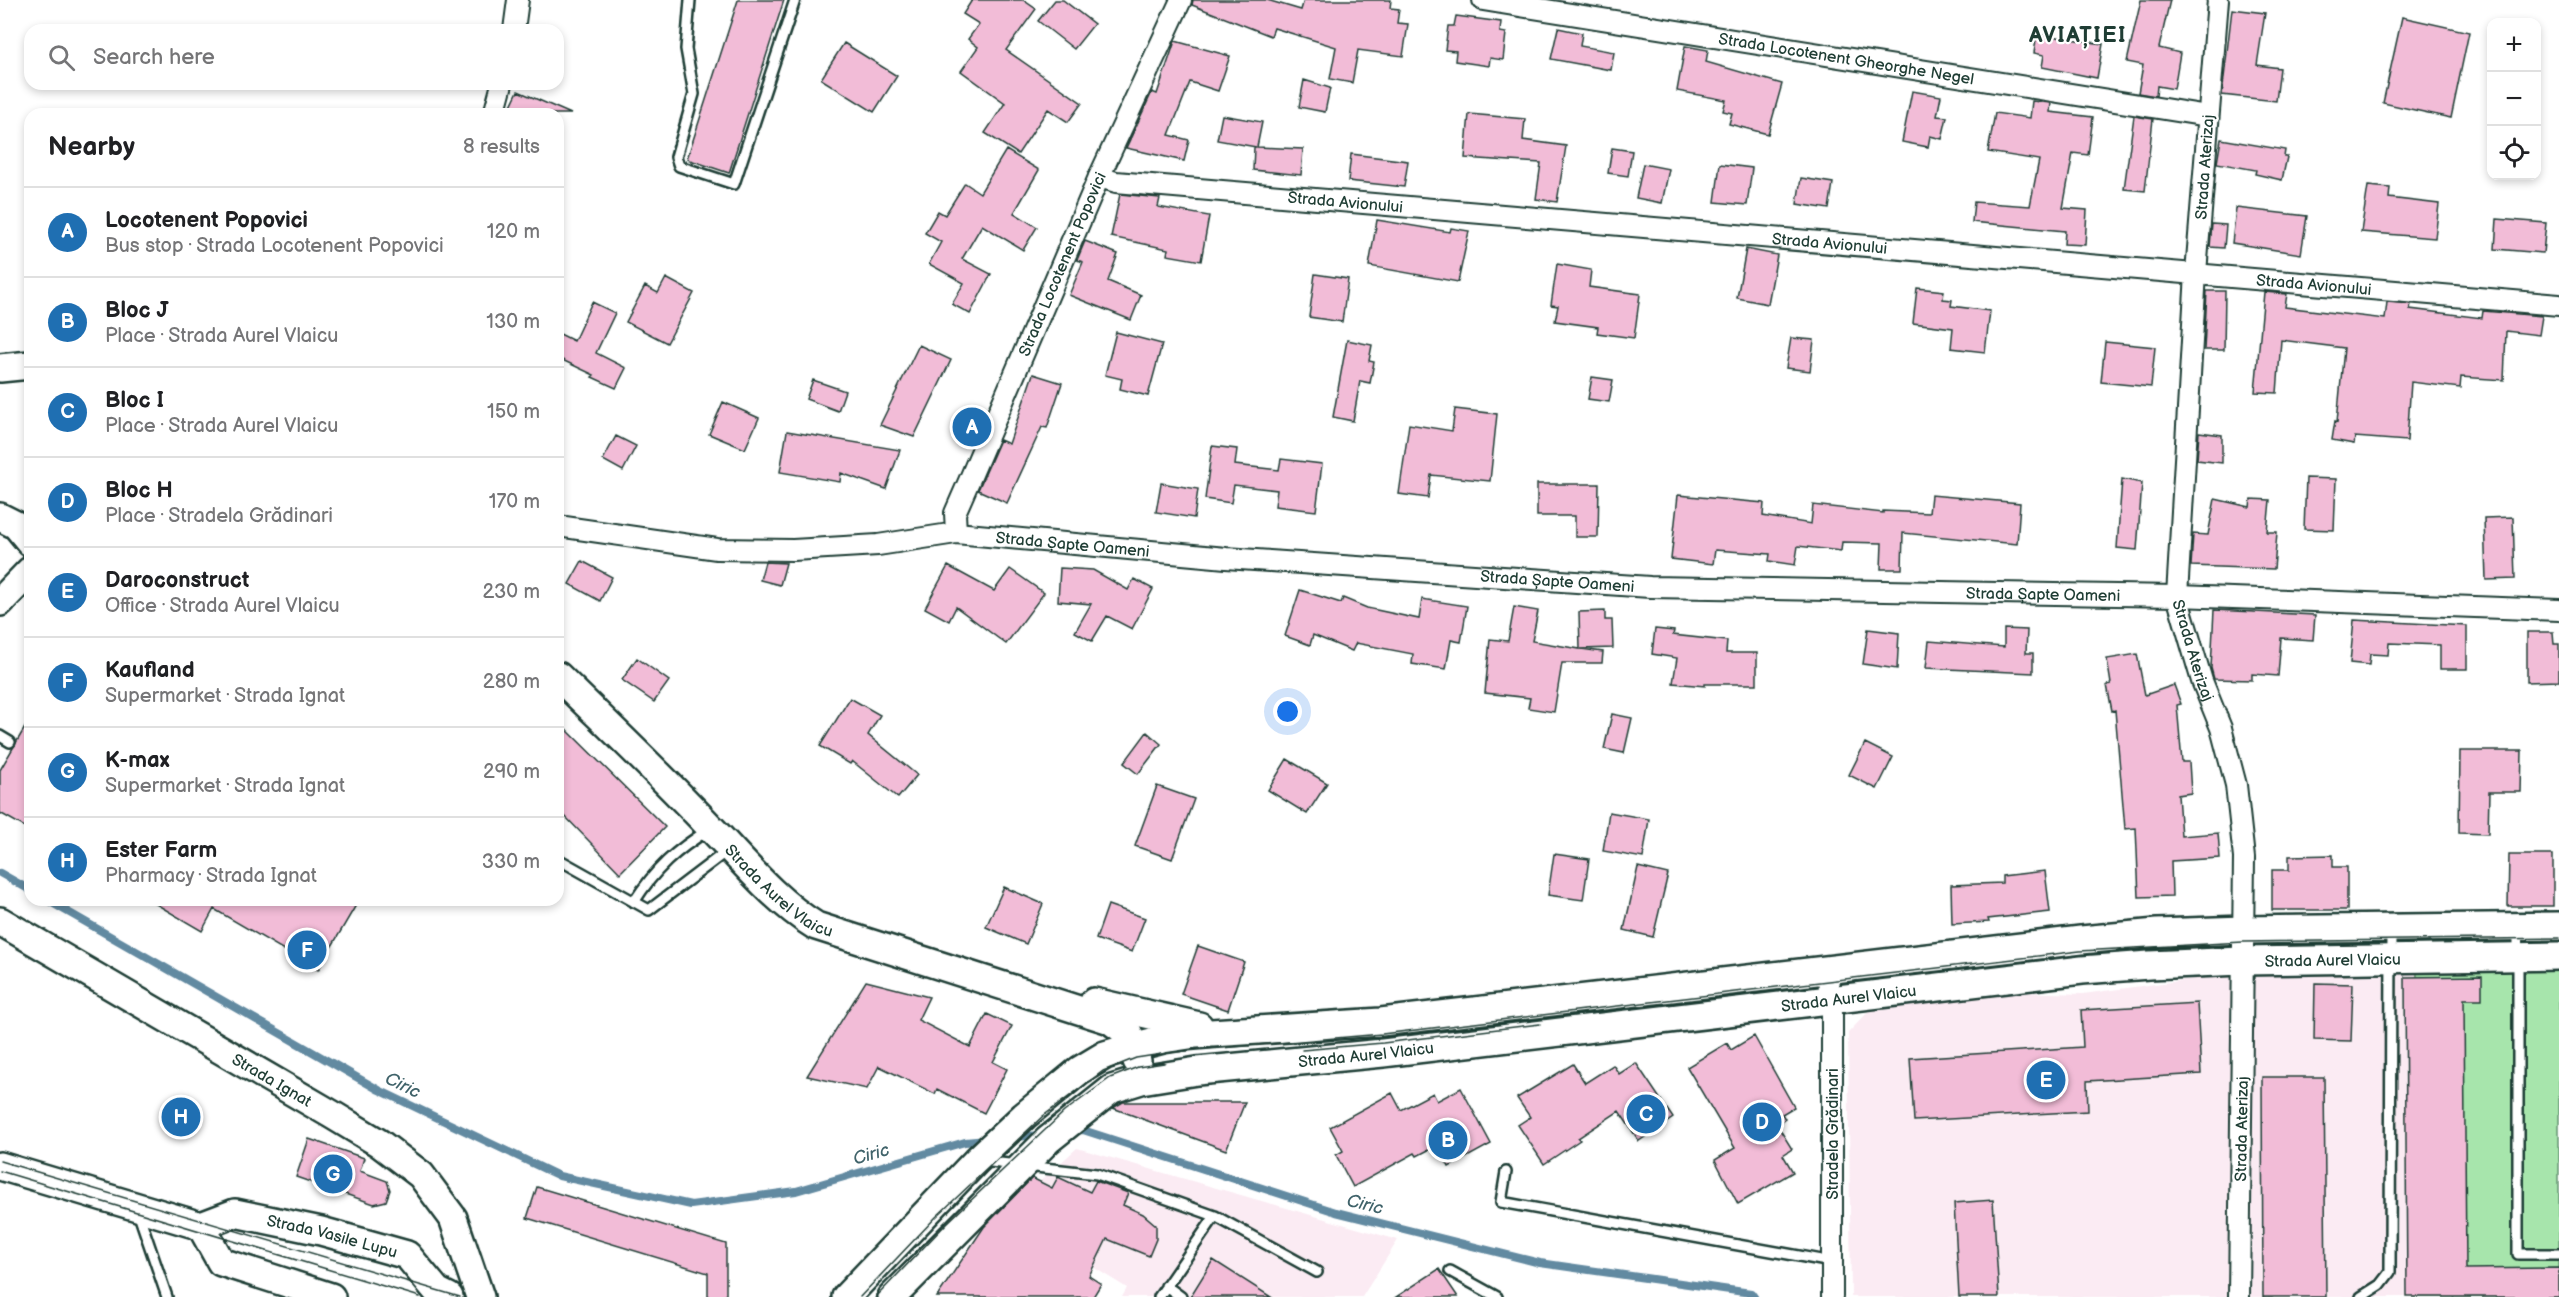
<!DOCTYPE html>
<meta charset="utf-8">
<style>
body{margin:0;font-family:"Balsamiq Sans",sans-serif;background:#f2f2f2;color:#202124}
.controls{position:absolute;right:18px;top:18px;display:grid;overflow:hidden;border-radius:12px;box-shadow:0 3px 9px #0003}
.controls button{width:54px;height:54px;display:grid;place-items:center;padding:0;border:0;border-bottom:2px solid #e0e0e0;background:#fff;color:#202124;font:30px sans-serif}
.you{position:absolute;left:1288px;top:712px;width:21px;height:21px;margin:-15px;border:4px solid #fff;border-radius:50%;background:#1a73e8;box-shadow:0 0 0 9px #1a73e833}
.badge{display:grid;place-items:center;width:39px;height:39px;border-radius:50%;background:#1f6fb2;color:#fff;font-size:20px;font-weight:700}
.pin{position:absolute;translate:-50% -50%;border:3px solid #fff;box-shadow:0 2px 6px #0006}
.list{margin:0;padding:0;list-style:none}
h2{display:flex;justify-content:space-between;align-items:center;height:78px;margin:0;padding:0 24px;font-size:26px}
h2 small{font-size:20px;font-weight:400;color:#757577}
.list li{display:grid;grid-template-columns:39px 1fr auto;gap:18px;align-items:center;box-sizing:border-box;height:90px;padding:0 24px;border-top:2px solid #e0e0e0}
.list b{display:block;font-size:22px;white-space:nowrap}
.list p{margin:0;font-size:20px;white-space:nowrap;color:#757577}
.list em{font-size:20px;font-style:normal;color:#757577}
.icon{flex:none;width:33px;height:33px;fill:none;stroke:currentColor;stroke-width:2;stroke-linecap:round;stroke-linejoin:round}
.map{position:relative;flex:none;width:2559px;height:1297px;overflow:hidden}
.search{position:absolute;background:#fff;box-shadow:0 3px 9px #0003;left:24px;top:24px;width:540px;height:66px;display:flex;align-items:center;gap:15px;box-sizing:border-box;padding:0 21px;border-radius:18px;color:#757577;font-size:22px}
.panel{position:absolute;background:#fff;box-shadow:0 3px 9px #0003;left:24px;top:108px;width:540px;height:798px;border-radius:18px}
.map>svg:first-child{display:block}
.built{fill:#fbebf3}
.green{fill:#a7e5ac;stroke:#639170;stroke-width:1.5}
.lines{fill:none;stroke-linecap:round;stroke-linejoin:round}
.stream{stroke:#628aa1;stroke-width:8}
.building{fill:#f2bcd7;stroke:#1f3d34;stroke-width:1.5}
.lane-casing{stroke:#1f3d34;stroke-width:14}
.street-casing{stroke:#1f3d34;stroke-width:24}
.secondary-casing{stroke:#1f3d34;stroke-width:32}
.lane{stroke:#fff;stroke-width:9}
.street{stroke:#fff;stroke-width:20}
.secondary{stroke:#fff;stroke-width:27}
.tram{stroke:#1f3d34;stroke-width:1.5}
.labels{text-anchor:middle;stroke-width:4.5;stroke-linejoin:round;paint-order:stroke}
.street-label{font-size:16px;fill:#1f3d34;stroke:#fff}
.water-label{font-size:18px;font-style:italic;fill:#40636a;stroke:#fff}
.district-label{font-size:22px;font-weight:bold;letter-spacing:1.5px;fill:#1f3d34;stroke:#fff}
</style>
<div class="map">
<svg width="2559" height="1297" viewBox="0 0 2559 1297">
<rect width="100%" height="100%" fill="#fff"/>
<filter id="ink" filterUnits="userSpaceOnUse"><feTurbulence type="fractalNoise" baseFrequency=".0167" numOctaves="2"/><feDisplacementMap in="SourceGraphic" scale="12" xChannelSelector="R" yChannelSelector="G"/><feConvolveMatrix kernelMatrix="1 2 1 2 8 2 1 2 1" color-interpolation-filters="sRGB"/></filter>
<g filter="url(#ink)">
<path class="built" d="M2559,960v337h-708l-3,-264 43,-45 192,6 138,-19z
M1077,1148l321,92 -36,57h-240l5,-9 -122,-75z"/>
<path class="green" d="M2559,969v328h-146l4,-327z"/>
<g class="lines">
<path class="stream" d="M0,873l30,17
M47,900l332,190 180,86 132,29 105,-14 169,-49 22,-2
M1074,1131l9,-1 253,82 204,51 211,30 3,4
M1014,1137l27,-2"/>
</g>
<path class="building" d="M738,0h46l-55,173 -42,-14z
M972,0h51l13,9 -30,41 76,53 -14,19 -20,-13 -30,45 -33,-21 20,-30 -44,-32 17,-24 -10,-8 11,-15 -16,-10z
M1055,0h8l31,24 -20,25 -36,-28z
M1193,0h74l34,10 3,-10h87l-1,8 9,1 -2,14 11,1 -5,32 -45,-6 -6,33 -22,-4 6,-32 -62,-19 -3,8 -79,-31z
M2141,0h29l-11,48 21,5 -6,36 -17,-3 -1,10 -18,-3 5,-28 -16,-3z
M2232,9l33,4 -8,52 23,3 -4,33 -54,-6z
M1456,16l45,6 -1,10 6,1 -3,27 -13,-2 -1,8 -34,-5 1,-10 -11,-1 3,-24h6z
M2402,17l67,15 -18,86 -68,-15z
M1558,28l24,5 -2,13 34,6 -3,18 -60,-11z
M2037,34l66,10 -6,34 -55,-11 2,-12 -10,-2z
M1175,41l55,15 -12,35 -28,-9 -21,53 20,5 -5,21 -58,-13 26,-56 5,2z
M844,43l53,33 -23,36 -53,-33z
M1685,46l23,4 -2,12 76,22 -14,50 -39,-10 3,-11 -9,-2 3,-11 -49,-9z
M1304,80l26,8 -5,24 -26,-5z
M518,91l53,23h-64z
M1912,91l29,5 -4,20 10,1 -5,22 -12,-3 -2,11 -26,-5z
M2032,101l19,2 -1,9 43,5 -5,38 -15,-2 -10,55 24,2 -2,35 -21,-1 1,-13 -93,-9 2,-20 56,4 9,-46 -51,-8 7,-39 35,5z
M1469,114l56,5 -2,21 43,6 -9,56 -21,-3 5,-36 -76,-5z
M1222,115l40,7 -5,25 46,2 -2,26 -48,-5 1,-23h2l-39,-7z
M2134,116l19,3 -8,72 -21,-2z
M2221,139l64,11 -1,7h3l-5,23 -27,-6 1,-4 -39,-7z
M1612,148l20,3 -4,25 -20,-3z
M1006,150l33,20 -25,43 23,14 -14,23 -41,-25 -20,34 29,15 -21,40 -18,-10 12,-21 -35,-19 12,-22 -16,-9 13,-22 7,4 20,-32 15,10z
M1351,154l57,7 -4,26 -56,-6z
M1643,164l26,5 -7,34 -26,-5z
M1720,164l32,4 -5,37 -32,-3z
M1801,178l32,5 -4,26 -32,-5z
M2368,186l22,2 -1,10 50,6 -4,34 -74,-6z
M1120,194l40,4 -2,9 51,9 -8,45 -34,-6 1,-6 -57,-12z
M2236,208l71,8 -6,38 -69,-11z
M2497,219l49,4 -3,30 -48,-4z
M1377,220l73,12 1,-4 18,3 -11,51 -89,-16z
M2212,224l14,1 -2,23 -14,-1z
M1085,241l33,13 -10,27 33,14 -10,25 -62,-25 14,-33 -6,-2z
M1746,249l31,6 -9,49 -31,-6z
M1557,264l34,6 -2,17 51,7 -6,44 -37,-5 1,-6 -43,-6 3,-15 -7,-1z
M1315,274l33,5 -6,43 -33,-5z
M666,278l28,15 -27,50 -41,-21 19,-36 13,7z
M1917,288l27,3 -1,8 9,1 -1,6 39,5 -5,41 -34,-4 2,-20 -40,-5z
M2207,291h18l-1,59h-20z
M2264,292l23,2 -2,13 100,12 2,-17 24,2 -1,5 72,9 1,-7 59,5 -3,19 -33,-4 -2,49 -43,-3 -1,11 -49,-6 -4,59 -52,-4 -1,7 -22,-4 3,-19 2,1 7,-74 -63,-8 -4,53 -22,-1z
M592,302l23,11 -19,40 30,15 -10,20 -24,-11 2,-2 -36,-17v-25l16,8z
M1116,332l46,12 -14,52 -28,-7 2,-10 -17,-4z
M1791,338l23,2 -4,31 -24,-3z
M1347,340l25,5 -3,16 5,1 -4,21 -10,-2 -7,40 -20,-4z
M2105,342l50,5 -4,40 -50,-5z
M919,345l32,15 -37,77 -34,-12z
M1033,374l29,9 -15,45 -5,-1 -35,76 -29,-13 22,-50 9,4z
M1592,377l21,3 -4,22 -21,-3z
M813,380l32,11 -7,20 -32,-12z
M723,402l36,16 -14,31 -36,-15z
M1455,409l42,5 -7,67 -59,-6 -3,23 -29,-4 10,-70 43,7z
M787,431l113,19 -14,39 -45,-16 -1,9 -60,-10z
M2199,432l23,3v28l-25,-3z
M616,436l20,10 -13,25 -20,-11z
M1212,446l25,3 -2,16 44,5 2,-11 41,5 -6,47 -41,-5 2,-16 -43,-5 -3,18 -26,-4z
M2306,478l30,1 -2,51 -30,-1z
M2122,479l20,4 -5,67 -20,-2z
M1161,483l37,6 -4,29 -38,-6z
M1537,484h62l-1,53h-23v-21h-38z
M1678,495l86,8 -1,13 48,8 2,-19 70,8v-2l46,2 2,-18 89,8 -3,41 -114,-11 -1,36h-21l1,-26 -40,-1 -1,9 -43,-5 -3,19 -26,-4 1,-7 -55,-4 -2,14 -42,-5z
M2215,499l35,8 1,-8 19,1 -3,32h10l-3,37 -83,-3 2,-32 15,1z
M2513,517l2,62 -29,1 -2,-62z
M582,561l30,16 -12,24 -31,-17z
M765,562l21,1 -6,22 -20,-5z
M948,566l46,25 16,-22 34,24 -38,51 -50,-37 -7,14 -24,-13z
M1060,568l33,2 35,20 6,-11 19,10 -21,40 -25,-13 -15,25 -17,-9 16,-28 -33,-3z
M1300,590l41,13 2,-5 24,10 52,11 3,-20 45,7 -6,36 -10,-2 -5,29 -34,-5 1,-10 -57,-11 -4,8 -39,-16 -3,10 -25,-9z
M1514,607l24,4 -6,30 48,8 -1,-37 26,-1v9h7l1,28 -32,1 22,3 -1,11h-40l-8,49 -26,-4 2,-10 -45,-5 5,-54 18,2z
M2214,610l101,5 -2,25 -32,-2 -3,38 -26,-2v6l-38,-1 -3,-11z
M2354,620l113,6v43h-27v-24l-51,-2 -1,12 -18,-1 -1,11 -19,-2z
M1655,629l19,2 -1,4 54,6 -1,12h31v31h-52v2l-32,-3 4,-25 -25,-4z
M1868,629l31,4 -2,36 -34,-5z
M2004,629l23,1 -1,23h7v20l-107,-5 3,-27 75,6z
M2527,632h26l1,12h5v37l-32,1z
M2137,654l8,41 29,-10 7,19 -4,1 5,57h7l2,31 -13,2 3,41 37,-3 2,25 -49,3 1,35 -33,1 -3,-69 -11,1 -10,-119 -3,1 -5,-26 4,-1 -4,-25z
M637,658l32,23 -15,21 -32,-22z
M850,698l30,17 -12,20 49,40 -19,23 -46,-37 -2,3 -30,-18z
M1612,714l20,4 -8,35 -20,-4z
M30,719v111l-30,-17v-43z
M558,721l107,106 -45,46 -62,-64z
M1147,732l14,12 -23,30 -14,-11z
M1865,743l28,14 -16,32 -28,-14z
M2460,751h62l-1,41h-32l-1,42 -29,-1z
M1287,759l40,24 -20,31 -39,-24z
M1157,786l37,13 -22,60 -37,-13z
M1609,812l40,7 -6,39 -40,-7z
M1554,854l35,5 -6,41 -35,-5z
M2333,855v12h14v43h-75v-40h17v-14z
M2509,855h44v51h-45z
M1638,867l30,7 -15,63 -29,-7z
M2045,871l5,41 -62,7 1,3 -37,2 -1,-39 51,-2v-7z
M1004,887l39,17 -17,40 -40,-17z
M149,900h210l-41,70 -104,-61 -12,22z
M1108,905l37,13 -13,34 -36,-13z
M1198,946l46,16 -16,48 -47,-16z
M2482,976v23h-18l2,270 93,-1v29h-152l-2,-320z
M866,981l63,16 -11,23 52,27 17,-33 25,12 -19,36 14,7 -23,44 -47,-24 -2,5 -56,-28 -12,23 -60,-13z
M2315,983l38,1 -2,57 -37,-1z
M2197,1003l4,71 -114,7 1,30 -174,10 -4,-63 173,-11 -2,-37z
M1754,1036l40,71 -12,7 3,5 -8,6 15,24 -9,6 10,17 -55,32 -23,-44 20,-12 -48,-81 40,-24 4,7z
M1636,1063l37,55 -34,23 -20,-30 -41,27 2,2 -36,24 -26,-39 12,-8 -13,-19 56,-34 12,19 28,-18 6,9z
M2262,1077h62l2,220h-63z
M1461,1088l30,56 -42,23 -11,-22 -21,11 -2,-3 -62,34 -17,-32 7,-4 -13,-24 62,-34 9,17 32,-17 4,8z
M1123,1102h122l-19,48 -113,-42z
M309,1139l55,19 -4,13 27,10 3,9 -4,11 -12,3 -78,-27z
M1058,1177l32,15 6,-11 32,12 -5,12 20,9 13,11v14l-7,17 -42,-17 -18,37 12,8 -8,13h-156l47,-70 48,-49 20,10z
M537,1187l189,57v53h-18v-24l-181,-55z
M1993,1200l6,97h-40l-5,-94z
M1213,1260l58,37h-81z
M1439,1269l19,28h-62z"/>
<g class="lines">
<defs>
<path id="lane" d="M690,0l-4,49 8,45 -18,63 3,9 55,18 61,-184
M0,736l10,6
M558,859l91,51 79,-60
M634,902c21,-33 42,-52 76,-73
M2518,928v326h41
M982,1161l115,13 118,42 102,56
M1506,1172l-5,30 331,60
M138,1212l29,85
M1450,1271l47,26
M1166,1286l15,11
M1159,1297l56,-81
M2361,1297l19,-12 10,-13 1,-342"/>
<g id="street">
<path id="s1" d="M1483,0l725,116"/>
<path id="s2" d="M2218,0l-22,273 -19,323 25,85 19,47 15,57 8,73 -5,439"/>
<path d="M514,30l4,-30"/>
<path d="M494,114l8,-30"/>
<path id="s3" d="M1099,177l17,5 1443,123"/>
<path id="s4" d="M558,526l159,23 76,1 85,-5 78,-12 270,25 424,29 527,9 382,14"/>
<path id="s5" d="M956,533l-1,-20 14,-32 130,-304 82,-177"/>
<path d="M1827,970l5,44v283"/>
</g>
<g id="secondary">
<path d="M0,368l30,-3"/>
<path d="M0,517l16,8 14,17"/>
<path d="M0,602l30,-31"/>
<path id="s6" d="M558,676c51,50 103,99 152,151 34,35 64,73 106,99l294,94 19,14 8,27"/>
<path id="s7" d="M0,921l331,193 48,29 42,32 32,43 27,79"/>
<path d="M1094,1002l105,24"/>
<path id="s8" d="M0,1166l201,60 34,-13 86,18 86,24 30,36 12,6"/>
<path d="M201,1226l20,36 110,35"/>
<path d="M846,1297l131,-137 47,-44 56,-46 25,-15 27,-8 31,-8 33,-5 185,-12 700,-82 76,-7 87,-3 315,-4"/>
<path id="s9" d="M892,1297l156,-157 64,-51 29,-9 56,-9 186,-18 699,-83 67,-5 93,-4 317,-5"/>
</g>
</defs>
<use href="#lane" class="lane-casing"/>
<use href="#street" class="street-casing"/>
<use href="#secondary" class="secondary-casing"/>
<use href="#lane" class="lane"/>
<use href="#street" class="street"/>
<use href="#secondary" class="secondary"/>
<path class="tram" d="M1302,1050l81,-7 157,-19
M0,1161l460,136
M0,1171l420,126
M860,1297l76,-80 107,-101 60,-45 33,-13 39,-6 207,-18 698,-83 163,-9 316,-4
M876,1297l71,-74 117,-111 46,-34 28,-11 26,-4"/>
</g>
</g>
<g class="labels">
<g class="street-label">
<text dy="6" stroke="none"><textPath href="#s1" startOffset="368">Strada Locotenent Gheorghe Negel</textPath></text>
<text transform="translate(2204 167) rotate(-86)" y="6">Strada Aterizaj</text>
<text dy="6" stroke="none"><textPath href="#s3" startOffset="248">Strada Avionului</textPath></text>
<text dy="6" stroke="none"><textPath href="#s3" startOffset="734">Strada Avionului</textPath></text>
<text dy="6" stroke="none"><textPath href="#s5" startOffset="291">Strada Locotenent Popovici</textPath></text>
<text dy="6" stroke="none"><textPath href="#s3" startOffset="1220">Strada Avionului</textPath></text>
<text dy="6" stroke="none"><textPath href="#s4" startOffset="518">Strada Șapte Oameni</textPath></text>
<text dy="6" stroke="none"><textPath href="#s4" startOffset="1004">Strada Șapte Oameni</textPath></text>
<text dy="6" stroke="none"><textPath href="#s4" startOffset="1490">Strada Șapte Oameni</textPath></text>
<text dy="6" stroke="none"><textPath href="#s2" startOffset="654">Strada Aterizaj</textPath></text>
<text dy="6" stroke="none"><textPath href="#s6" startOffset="309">Strada Aurel Vlaicu</textPath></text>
<text dy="6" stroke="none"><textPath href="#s9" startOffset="1532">Strada Aurel Vlaicu</textPath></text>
<text dy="6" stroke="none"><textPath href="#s9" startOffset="1046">Strada Aurel Vlaicu</textPath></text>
<text dy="6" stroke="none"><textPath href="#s9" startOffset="560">Strada Aurel Vlaicu</textPath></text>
<text dy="6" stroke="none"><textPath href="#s7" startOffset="315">Strada Ignat</textPath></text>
<text transform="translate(2241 1129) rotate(-89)" y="6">Strada Aterizaj</text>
<text transform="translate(1832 1134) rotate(-90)" y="6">Stradela Grădinari</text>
<text dy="6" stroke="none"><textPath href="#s8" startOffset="346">Strada Vasile Lupu</textPath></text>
</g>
<g class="water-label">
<text transform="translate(403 1085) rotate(26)" y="6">Ciric</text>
<text transform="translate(871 1154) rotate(-16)" y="6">Ciric</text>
<text transform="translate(1365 1204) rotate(14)" y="6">Ciric</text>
</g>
<g class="district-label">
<text x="2078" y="42">AVIAȚIEI</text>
</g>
</g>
</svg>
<div class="controls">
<button>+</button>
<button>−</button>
<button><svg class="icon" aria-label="locate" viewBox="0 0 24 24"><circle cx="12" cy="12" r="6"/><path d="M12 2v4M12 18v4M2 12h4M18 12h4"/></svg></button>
</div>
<div class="you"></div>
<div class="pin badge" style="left:972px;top:427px">A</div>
<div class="pin badge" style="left:1448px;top:1140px">B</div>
<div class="pin badge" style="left:1646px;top:1114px">C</div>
<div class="pin badge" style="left:1762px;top:1122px">D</div>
<div class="pin badge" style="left:2046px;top:1080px">E</div>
<div class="pin badge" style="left:307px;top:950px">F</div>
<div class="pin badge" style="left:333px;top:1174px">G</div>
<div class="pin badge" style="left:181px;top:1117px">H</div>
<div class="search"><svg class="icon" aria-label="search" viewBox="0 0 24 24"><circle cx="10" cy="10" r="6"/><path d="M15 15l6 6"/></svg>Search here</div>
<section class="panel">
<h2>Nearby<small>8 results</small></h2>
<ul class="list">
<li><span class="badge">A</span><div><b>Locotenent Popovici</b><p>Bus stop · Strada Locotenent Popovici</p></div><em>120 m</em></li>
<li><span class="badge">B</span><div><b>Bloc J</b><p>Place · Strada Aurel Vlaicu</p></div><em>130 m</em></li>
<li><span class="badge">C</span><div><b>Bloc I</b><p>Place · Strada Aurel Vlaicu</p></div><em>150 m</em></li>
<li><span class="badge">D</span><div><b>Bloc H</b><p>Place · Stradela Grădinari</p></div><em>170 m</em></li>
<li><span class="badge">E</span><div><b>Daroconstruct</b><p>Office · Strada Aurel Vlaicu</p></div><em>230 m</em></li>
<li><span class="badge">F</span><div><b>Kaufland</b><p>Supermarket · Strada Ignat</p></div><em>280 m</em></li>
<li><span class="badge">G</span><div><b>K-max</b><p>Supermarket · Strada Ignat</p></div><em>290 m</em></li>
<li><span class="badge">H</span><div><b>Ester Farm</b><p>Pharmacy · Strada Ignat</p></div><em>330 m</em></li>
</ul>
</section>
</div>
